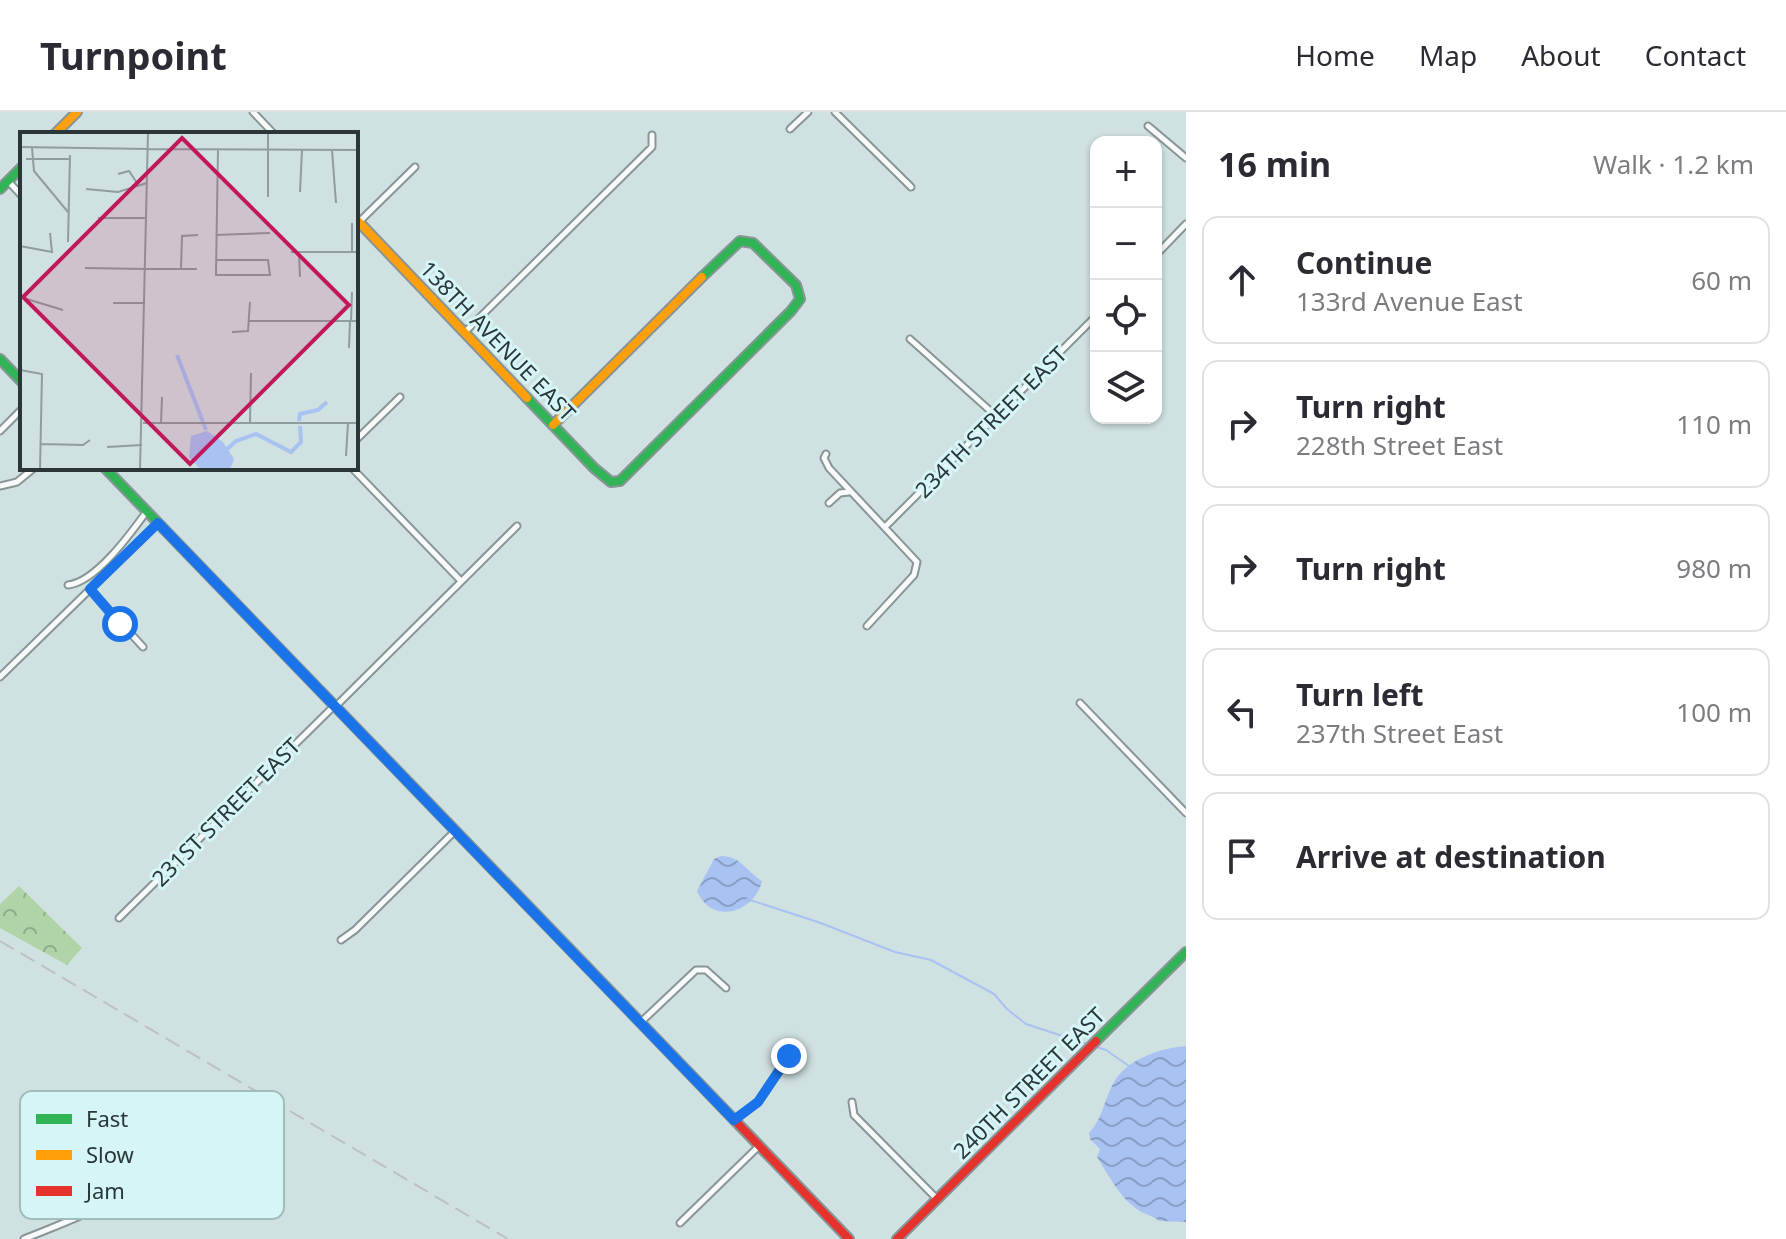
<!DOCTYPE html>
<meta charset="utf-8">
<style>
body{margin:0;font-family:"Noto Sans",sans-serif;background:#f7f7f7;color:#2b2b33}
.controls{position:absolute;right:24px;top:24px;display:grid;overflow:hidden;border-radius:16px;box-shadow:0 2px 6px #0004}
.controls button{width:72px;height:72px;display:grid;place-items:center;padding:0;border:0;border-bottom:2px solid #e1e1e2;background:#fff;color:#2b2b33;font:40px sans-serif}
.stop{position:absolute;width:24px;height:24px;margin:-18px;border:6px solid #1a73e8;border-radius:50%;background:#fff}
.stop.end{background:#1a73e8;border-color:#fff;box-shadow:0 2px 8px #0008}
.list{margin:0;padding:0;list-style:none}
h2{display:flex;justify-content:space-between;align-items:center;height:104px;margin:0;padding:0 32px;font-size:34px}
h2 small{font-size:26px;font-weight:400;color:#7c7c81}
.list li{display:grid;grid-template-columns:52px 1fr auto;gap:24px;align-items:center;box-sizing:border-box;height:128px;margin:0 16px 16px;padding:0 16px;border:2px solid #e1e1e2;border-radius:16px}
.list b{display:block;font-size:30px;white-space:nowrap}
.list p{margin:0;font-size:26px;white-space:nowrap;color:#7c7c81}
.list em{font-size:26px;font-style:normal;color:#7c7c81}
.icon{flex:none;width:44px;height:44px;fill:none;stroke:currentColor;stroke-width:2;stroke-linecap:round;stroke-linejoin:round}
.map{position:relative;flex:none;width:1186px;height:1127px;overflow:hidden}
header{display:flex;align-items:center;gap:48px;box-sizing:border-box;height:112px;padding:0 40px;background:#fff;border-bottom:2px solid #e1e1e2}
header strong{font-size:38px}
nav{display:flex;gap:44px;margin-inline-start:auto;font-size:28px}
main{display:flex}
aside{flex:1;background:#fff}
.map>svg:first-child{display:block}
.forest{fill:url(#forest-crowns)}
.water{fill:url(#water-waves)}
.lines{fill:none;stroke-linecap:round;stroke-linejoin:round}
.stream{stroke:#a8c2f2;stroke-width:2}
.street-casing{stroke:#889596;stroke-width:9}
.fast-casing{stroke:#889596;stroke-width:12}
.slow-casing{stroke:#889596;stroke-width:12}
.jam-casing{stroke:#889596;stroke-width:12}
.street{stroke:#f8fafa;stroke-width:5}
.fast{stroke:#30b455;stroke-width:8}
.slow{stroke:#ff9f0a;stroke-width:8}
.jam{stroke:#e5322d;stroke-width:8}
.rail{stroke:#bcc0c1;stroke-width:2;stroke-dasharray:16 8;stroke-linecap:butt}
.route{stroke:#1a73e8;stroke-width:10}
.labels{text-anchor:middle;stroke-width:6;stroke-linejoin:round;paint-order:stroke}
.street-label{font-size:22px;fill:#2a3637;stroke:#d5f5f7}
.inset-river{fill:none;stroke:#a8c2f2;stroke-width:4}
.inset-road{fill:none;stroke:#8e9d9d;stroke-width:2}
.view{fill:#c2185b;fill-opacity:0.15;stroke:#c2185b;stroke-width:4}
.inset-edge{fill:none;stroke:#2a3637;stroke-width:4}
.key{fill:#d5f5f7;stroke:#a2bcbd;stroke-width:2}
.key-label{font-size:22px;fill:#2a3637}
</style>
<header>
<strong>Turnpoint</strong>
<nav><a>Home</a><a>Map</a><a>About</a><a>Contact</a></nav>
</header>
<main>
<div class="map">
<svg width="1186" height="1127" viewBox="0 0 1186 1127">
<defs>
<pattern id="forest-crowns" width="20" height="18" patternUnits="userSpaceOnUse" patternTransform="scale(2)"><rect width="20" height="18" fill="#b0d3a8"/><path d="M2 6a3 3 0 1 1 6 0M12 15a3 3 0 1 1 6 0" fill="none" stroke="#8fac8a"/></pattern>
<pattern id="water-waves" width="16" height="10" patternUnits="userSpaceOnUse" patternTransform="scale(2)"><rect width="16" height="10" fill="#a8c2f2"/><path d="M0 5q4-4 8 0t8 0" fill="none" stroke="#899ec5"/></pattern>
</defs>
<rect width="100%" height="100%" fill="#d0e1e1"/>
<path class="forest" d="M19,774l63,62 -15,17 -67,-37v-24z"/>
<path class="water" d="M721,744c20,0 26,16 41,25 -8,33 -51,44 -65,10l17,-32z
M1186,934v176l-27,-1c-6,-6 -15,-6 -22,-12 -17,-11 -29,-35 -40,-52l3,-8 -10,-10 -1,-6c14,-15 15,-33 25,-51 13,-23 47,-34 72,-36z"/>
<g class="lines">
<path class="stream" d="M747,787l71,23 77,30 36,8 63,34 13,15 19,15 61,20
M1093,934l13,4 23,16"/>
<defs>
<path id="street" d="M253,0l21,22
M835,0l76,75
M1148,14l38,32
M790,17l18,-17
M8,69l14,15
M359,110l56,-55
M1156,143l30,-31
M465,220l187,-185v-12
M910,227l86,77
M0,319l22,-22
M356,328l44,-43
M826,342l-2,4 5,10 88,94 -3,13 -47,51
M352,356l109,113
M0,374l17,-4 17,-14
M829,391l11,-10 9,-1
M885,415l211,-211
M68,473c28,-3 63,-52 79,-74
M90,477l53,58
M0,565l158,-154
M1080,591l106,110
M335,595l182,-181
M119,806l215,-212
M341,828l14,-10 100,-99
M640,911l56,-53h10l20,18
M852,990l2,13 83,84
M734,1008l24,-18 31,-46
M680,1111l79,-77
M24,1127c59,-24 121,-45 164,-94"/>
<path id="fast" d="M0,77l22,-22
M0,247l22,23
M527,286l67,70 17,14 9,-1 171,-170 9,-12 -4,-14 -43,-42 -13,-2 -38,36
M105,356l481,498
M1096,929l90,-89"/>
<path id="slow" d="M55,22l22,-22
M356,107l171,179
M553,313l149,-148"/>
<path id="jam" d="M586,854l263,273
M897,1127l199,-198"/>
</defs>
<use href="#street" class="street-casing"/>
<use href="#fast" class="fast-casing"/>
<use href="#slow" class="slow-casing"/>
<use href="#jam" class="jam-casing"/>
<use href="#street" class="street"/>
<use href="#fast" class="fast"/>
<use href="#slow" class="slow"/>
<use href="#jam" class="jam"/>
<path class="rail" d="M0,829l508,298"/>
</g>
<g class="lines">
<path class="route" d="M120,512l-30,-35 68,-66 576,597 24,-18 31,-46"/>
</g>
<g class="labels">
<g class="street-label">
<text transform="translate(498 229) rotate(46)" y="8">138TH AVENUE EAST</text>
<text transform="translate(991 310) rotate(-45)" y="8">234TH STREET EAST</text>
<text transform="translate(226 700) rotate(-45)" y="8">231ST STREET EAST</text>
<text transform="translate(1029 971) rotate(-45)" y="8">240TH STREET EAST</text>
</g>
</g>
<g transform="translate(20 20)">
<rect width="338" height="338" fill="#d0e1e1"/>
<path d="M187,299l16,11 11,17 -4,11h-29l-12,-13 2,-21z" fill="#a8c2f2"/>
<path class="inset-river" d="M157,223l29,75M279,289l1,-7 18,-4 9,-8M204,320l12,-11 20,-7 35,18 10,-10 -1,-16"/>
<path class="inset-road" d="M0,15l128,2M12,16l2,23 34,41M128,17l210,1M312,18l4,53M6,27h44M98,42l11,-3 8,12M66,57l32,3 29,-9M280,60l2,-42M248,65v-65M78,86h48M196,103l54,-2M48,110l2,-87M0,114l32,6 -2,-19M271,120h67M279,120l1,25M332,120v-29M196,128h52l2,15h-54v-3l2,-123M65,136l60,1M125,137h52M161,137l1,-33 16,-1M0,165l43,13M93,171h32M228,189h110M331,189l1,-29M212,200l16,-1 2,-29M329,216l1,-27M0,238l22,4 -2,96M123,291h215M141,291l1,-26M230,291l1,-50M21,312l42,1 7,-5M87,315l35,-2M326,324l2,-33M120,338l8,-338"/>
<path class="view" d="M162,6l167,167 -159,159 -167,-167z"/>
<rect width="338" height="338" class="inset-edge"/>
</g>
<rect x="20" y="979" width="264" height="128" rx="12" class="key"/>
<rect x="36" y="1002" width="36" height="10" fill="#30b455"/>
<rect x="36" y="1038" width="36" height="10" fill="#ff9f0a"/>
<rect x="36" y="1074" width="36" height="10" fill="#e5322d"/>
<g class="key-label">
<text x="86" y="1015">Fast</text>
<text x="86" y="1051">Slow</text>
<text x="86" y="1087">Jam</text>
</g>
</svg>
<div class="controls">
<button>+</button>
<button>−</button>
<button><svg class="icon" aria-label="locate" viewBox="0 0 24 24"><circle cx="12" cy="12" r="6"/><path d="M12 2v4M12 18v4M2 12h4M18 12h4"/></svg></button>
<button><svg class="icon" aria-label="layers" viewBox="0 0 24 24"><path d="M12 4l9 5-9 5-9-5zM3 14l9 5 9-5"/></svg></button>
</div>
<div class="stop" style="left:120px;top:512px"></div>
<div class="stop end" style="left:789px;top:944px"></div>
</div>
<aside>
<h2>16 min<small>Walk · 1.2 km</small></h2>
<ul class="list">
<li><svg class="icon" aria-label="ahead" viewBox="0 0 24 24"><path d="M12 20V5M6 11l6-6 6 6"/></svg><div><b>Continue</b><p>133rd Avenue East</p></div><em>60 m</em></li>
<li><svg class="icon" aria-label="right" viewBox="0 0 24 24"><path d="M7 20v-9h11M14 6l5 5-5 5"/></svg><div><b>Turn right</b><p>228th Street East</p></div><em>110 m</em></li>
<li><svg class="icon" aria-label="right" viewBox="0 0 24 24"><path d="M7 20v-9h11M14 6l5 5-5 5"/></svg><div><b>Turn right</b></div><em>980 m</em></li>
<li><svg class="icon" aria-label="left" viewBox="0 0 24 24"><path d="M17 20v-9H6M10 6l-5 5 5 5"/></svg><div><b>Turn left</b><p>237th Street East</p></div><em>100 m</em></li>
<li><svg class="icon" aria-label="arrive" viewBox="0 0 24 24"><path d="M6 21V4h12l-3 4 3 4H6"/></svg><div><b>Arrive at destination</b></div></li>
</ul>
</aside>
</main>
